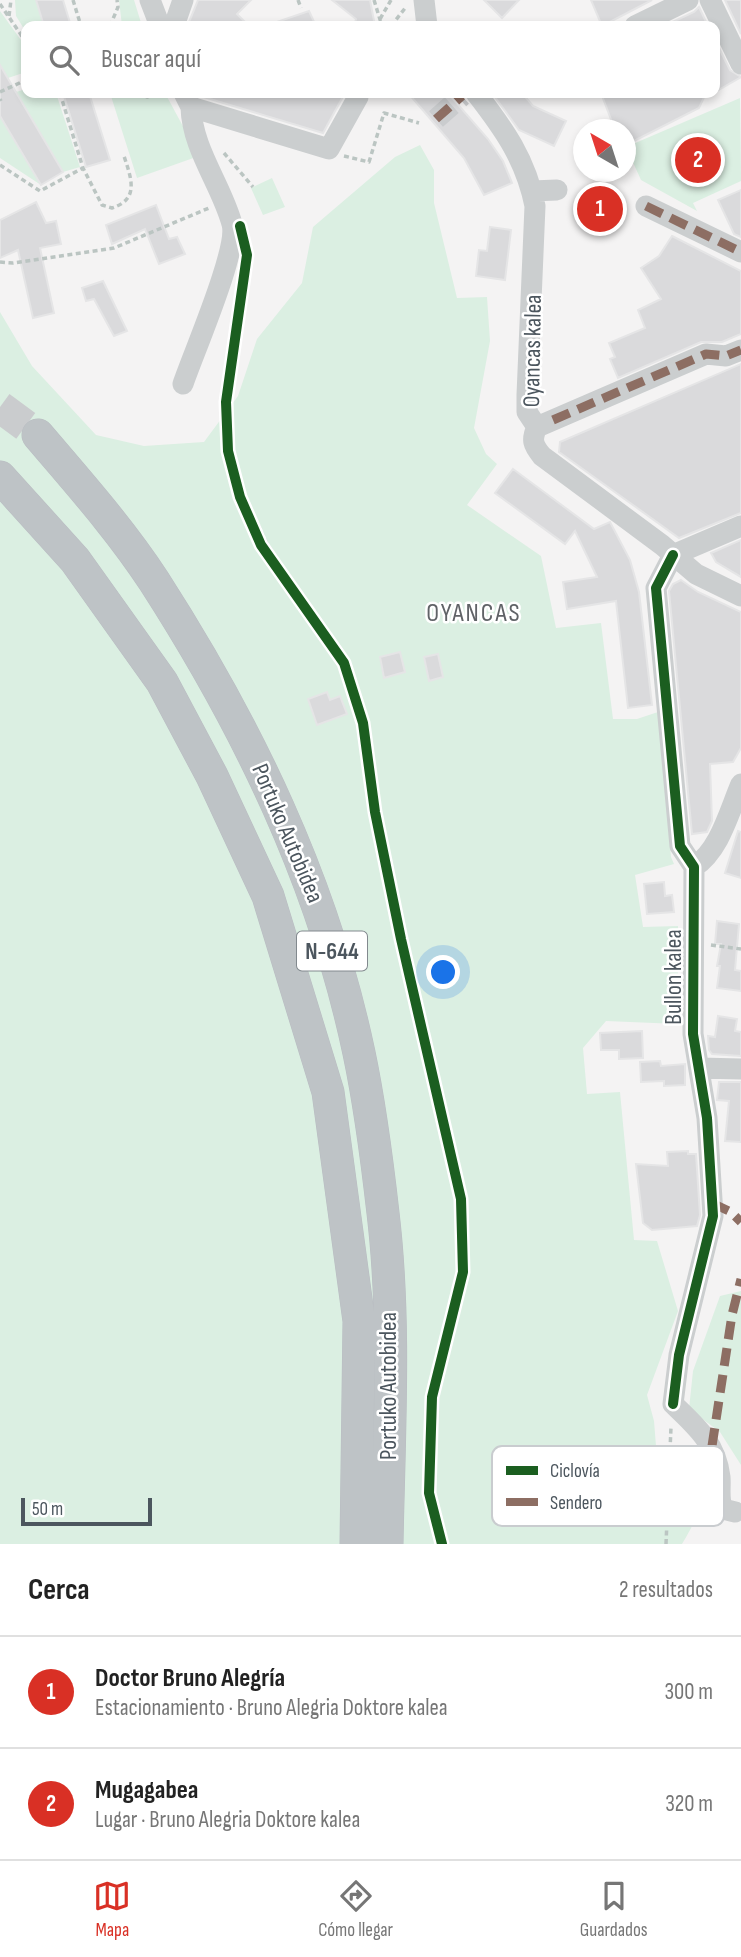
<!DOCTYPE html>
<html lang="es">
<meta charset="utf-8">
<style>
body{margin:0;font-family:"Sofia Sans Condensed",sans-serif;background:#f2f2f2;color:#222}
.compass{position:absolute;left:573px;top:119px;width:63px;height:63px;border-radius:50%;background:#fff;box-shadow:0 4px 10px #0003;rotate:321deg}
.scale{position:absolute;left:21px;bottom:18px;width:131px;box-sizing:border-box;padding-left:7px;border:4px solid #4c565e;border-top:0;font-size:19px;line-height:24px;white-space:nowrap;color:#4c565e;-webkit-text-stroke:5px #fff;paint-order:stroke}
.you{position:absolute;left:444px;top:973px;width:24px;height:24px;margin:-18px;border:5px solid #fff;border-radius:50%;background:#1a73e8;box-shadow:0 0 0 10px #1a73e833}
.badge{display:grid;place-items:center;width:46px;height:46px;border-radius:50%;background:#d93025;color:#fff;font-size:23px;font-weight:700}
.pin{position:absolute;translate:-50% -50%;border:4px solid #fff;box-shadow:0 2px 7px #0006}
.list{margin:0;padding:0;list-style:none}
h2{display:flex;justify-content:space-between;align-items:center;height:91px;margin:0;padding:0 28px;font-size:30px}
h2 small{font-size:23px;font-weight:400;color:#767676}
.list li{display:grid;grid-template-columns:46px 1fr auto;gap:21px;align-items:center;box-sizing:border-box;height:112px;padding:0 28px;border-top:2px solid #e0e0e0}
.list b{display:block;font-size:26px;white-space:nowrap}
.list p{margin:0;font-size:23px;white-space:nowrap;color:#767676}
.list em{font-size:23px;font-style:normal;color:#767676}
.icon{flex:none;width:38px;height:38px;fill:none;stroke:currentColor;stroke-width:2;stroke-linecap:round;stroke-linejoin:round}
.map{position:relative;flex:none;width:741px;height:1544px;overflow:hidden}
.search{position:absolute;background:#fff;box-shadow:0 4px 10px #0003;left:21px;right:21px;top:21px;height:77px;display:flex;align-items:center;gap:18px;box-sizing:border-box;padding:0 24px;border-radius:14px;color:#767676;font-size:26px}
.sheet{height:315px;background:#fff}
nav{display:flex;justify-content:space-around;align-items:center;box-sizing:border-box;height:98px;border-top:2px solid #e0e0e0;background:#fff;font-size:19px;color:#767676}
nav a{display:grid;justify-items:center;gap:4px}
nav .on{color:#d93025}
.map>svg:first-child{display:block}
.green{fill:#dbefe2}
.building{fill:#dadadc;stroke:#e5e5e6;stroke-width:2}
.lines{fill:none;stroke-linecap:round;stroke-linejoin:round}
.minor-tunnel{stroke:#caccce;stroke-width:21;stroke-dasharray:21 10;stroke-linecap:butt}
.highway-tunnel{stroke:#caccce;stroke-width:32;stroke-dasharray:32 16;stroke-linecap:butt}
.highway-casing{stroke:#b9bdc2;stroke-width:33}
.path{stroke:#bbc5c2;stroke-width:3.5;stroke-dasharray:5 3.5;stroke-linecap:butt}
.minor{stroke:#cbcecf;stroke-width:21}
.highway{stroke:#bec3c6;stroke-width:32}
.quiet{stroke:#8d6e63;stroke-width:9;stroke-dasharray:18 9;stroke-linecap:butt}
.cycleway-casing{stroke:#fff;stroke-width:15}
.cycleway{stroke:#1b5e20;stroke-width:10}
.labels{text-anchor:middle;stroke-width:5;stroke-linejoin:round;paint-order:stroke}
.shield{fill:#fff;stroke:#82898e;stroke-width:2}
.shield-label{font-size:23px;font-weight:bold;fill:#4c565e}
.street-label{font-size:24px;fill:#4c565e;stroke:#fff}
.neighbourhood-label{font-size:26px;letter-spacing:2px;fill:#606367;stroke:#fff}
.key{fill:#fff;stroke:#c9cccf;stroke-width:2}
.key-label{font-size:19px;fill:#4c565e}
</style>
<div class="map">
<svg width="741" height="1544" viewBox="0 0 741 1544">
<rect width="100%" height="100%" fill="#f4f3f3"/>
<path class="green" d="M15,0h21l8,26h-18v6l-10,-16z
M119,0h15l8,26h-20z
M0,11l26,36v25l-18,6 -8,-13z
M26,89v4h30l24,74 -17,5 -47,-80z
M110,93h55l34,63 -62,22z
M740,98l1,83 -48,22 4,8 -56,-31 -15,-33z
M0,116l41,69 -41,-27z
M420,145l14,25v33l23,95 30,-1 3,44 -16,87 12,26 11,10 -30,41 74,51 15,72 45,-5 12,96h24l21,-7 13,145 3,7 -39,11 8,52 35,-1v98l-72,-3 -23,27 4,46 33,-2 14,148 23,1 21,70 -31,84 7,26 2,25 25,17 16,4c7,36 3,47 -15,77h-682v-1232l32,54 64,69 48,11 60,-4 34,-46 19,-57 45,-56 11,-56 82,-70z
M272,178l13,29 -22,8 -12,-27z
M741,1291v174l-21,-33 -31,-23 4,-38 27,-75z"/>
<path class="building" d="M36,0h27l8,26h-27z
M198,0h53l-14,14 12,12h-55l-5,-4z
M332,0h38l5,26h-21l2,-7z
M484,0h35l-17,18z
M591,0h61l-50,26z
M725,0h16v34z
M699,7l9,19h-44l30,-14z
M309,11l7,15h-45v-2z
M715,40l15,30 11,7 -26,15z
M0,65l63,107 -22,13 -41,-69z
M63,93h26l21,67 -24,7z
M199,93l118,2 28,-2 -22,40 -123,-37z
M408,93h40l40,46 15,22 9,22 -28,12 -20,-37z
M492,93h30l11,13 33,15 -12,25 -35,-16z
M601,93h105l-7,15 -73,37v-15h-11z
M741,190v47l-7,-3 -16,-34z
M36,202l10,21 10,-2 5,23 -21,4 14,65 -21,5 -15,-68 -18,8v-38z
M156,205l13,34 8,-2 8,17 -26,10 -14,-35 -33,15 -6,-19z
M490,227l21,3 -6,50 -29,-4 3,-26 8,1z
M672,236l69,35v63l-19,8h-21l-83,36 -8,-19 5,-2 -6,-14 36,-15 -7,-18 23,-11 -20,-31 18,-12z
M103,281l24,50 -13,5 -20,-37 -8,2 -4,-13z
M741,364v149l-62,25 -120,-86 1,-10z
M513,469l81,60 16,-7 20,38 9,32 13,113 -24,3 -12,-107 -49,8 -4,-27 34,-5 -22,-46 -10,13 -70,-51z
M741,540v37l-25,-15 -5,-9z
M681,580l17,12 43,20v136l-8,14 -23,2 2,57 -5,11 -15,2 -23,-243 4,-7z
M400,652l5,20 -21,6 -4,-21z
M438,654l5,23 -14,4 -5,-24z
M327,692l3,8 10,-4 7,18 -30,11 -9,-26z
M738,831l3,1v46l-16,-5z
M664,882l1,14 7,-1 2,17 -27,2 -3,-30z
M717,921l22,3 -4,46 6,1v20l-24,-3 3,-22h-3l4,-22h-6z
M718,1016l19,3 -2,12 6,1v24l-29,-2 -3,-4 -1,-14 7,1z
M642,1031l1,27 -24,1v-9h-18l-1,-17z
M660,1061l1,5 24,-2v21l-21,1v-5l-23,1 -1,-20z
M719,1082h22v60l-16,-1 4,-40 -12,-1z
M688,1151v3h8l4,61 -3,11 -45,4 -9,-7 -7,-59 32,2 -1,-14z"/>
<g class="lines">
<path class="minor-tunnel" d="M436,119l26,-23"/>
<path class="highway-tunnel" d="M0,407l38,28"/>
<defs>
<path id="highway" d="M38,435c40,47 82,94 116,146 94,146 169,301 205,472 11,52 18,107 24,160 13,109 6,222 4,331
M0,477l75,83 87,122 50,94 56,120 60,196 31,229 -3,223"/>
</defs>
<use href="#highway" class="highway-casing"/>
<path class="path" d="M73,0l8,26
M298,0l3,8
M374,0l8,26
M0,4l26,38
M9,16l2,-16
M380,19l11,-19
M110,26l8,-19 -1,-7
M391,26l15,-19
M0,92l26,-12
M60,93l23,75 19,37 10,3c28,-9 19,-30 12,-52
M138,93l9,4 12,-4
M0,99l1,2
M224,153l29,34
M344,156l25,6 15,-49 35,10
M0,165l40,26 43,-23
M249,258l-20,142 3,50 12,44 23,50 80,115 19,63 12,87 17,83 71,310 1,70 -31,125 -4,96 13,51
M0,262l13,1 101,-15 95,-40
M711,945l30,4
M666,1544l5,-117"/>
<path class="minor" d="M150,0l10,26
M424,0l3,26
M710,0l31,64
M174,26l9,-26
M635,26l53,-26
M184,93l7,14 138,42 29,-52
M476,93c28,36 50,67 59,113l-8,189v17l10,15
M532,191l25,-1
M646,206l95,46
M183,384c10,-30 56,-135 49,-160 -11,-40 -40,-75 -41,-117
M537,427c-6,13 -4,18 5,29l120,89 34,29 45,22
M537,427l169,-73 20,2 15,-6
M673,555l-17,33 24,258 14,21 -1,167 14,84 6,98 -34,139 -6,49c23,22 43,39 47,73 1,11 -2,23 3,32l12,3
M673,555l68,-29
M694,867c26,-17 35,-55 47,-83
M699,1068l42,1"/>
<use href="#highway" class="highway"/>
<path class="quiet" d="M436,119l26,-23
M646,206l95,46
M553,420l153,-66 20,2 15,-6
M712,1203l19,9 10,10
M712,1446l20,-131 9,-36"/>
<defs>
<path id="cycleway" d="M240,226l7,29 -21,147 2,49 12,46 21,48 83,118 19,60 12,89 26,127 60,260 2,73 -31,125 -3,96 13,51
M673,555l-17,33 24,258 14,21 -1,167 14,84 6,98 -34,139 -6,49"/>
</defs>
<use href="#cycleway" class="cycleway-casing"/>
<use href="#cycleway" class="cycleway"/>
</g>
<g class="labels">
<rect class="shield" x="297" y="931.5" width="70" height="39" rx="5"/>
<g class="shield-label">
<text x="332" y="959">N-644</text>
</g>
<g class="street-label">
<text transform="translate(532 351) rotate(-89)" y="8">Oyancas kalea</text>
<text transform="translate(288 833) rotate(67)" y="8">Portuko Autobidea</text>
<text transform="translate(673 977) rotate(-90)" y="8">Bullon kalea</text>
<text transform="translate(388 1386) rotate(-90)" y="8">Portuko Autobidea</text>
</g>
<g class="neighbourhood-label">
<text x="474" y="621">OYANCAS</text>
</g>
</g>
<rect x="492" y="1446" width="232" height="80" rx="10" class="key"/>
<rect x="506" y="1466" width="32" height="9" fill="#1b5e20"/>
<rect x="506" y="1498" width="32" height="8" fill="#8d6e63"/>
<g class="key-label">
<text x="550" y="1477">Ciclovía</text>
<text x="550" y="1509">Sendero</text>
</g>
</svg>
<svg class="compass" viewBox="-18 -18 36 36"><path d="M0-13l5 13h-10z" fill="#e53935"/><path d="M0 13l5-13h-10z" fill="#767676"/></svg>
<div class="scale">50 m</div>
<div class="you"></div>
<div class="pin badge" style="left:600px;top:209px">1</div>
<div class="pin badge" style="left:698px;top:160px">2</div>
<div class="search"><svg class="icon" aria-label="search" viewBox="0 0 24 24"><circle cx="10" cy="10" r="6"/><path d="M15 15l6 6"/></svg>Buscar aquí</div>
</div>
<section class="sheet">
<h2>Cerca<small>2 resultados</small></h2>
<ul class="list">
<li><span class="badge">1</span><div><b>Doctor Bruno Alegría</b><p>Estacionamiento · Bruno Alegria Doktore kalea</p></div><em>300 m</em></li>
<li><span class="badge">2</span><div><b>Mugagabea</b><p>Lugar · Bruno Alegria Doktore kalea</p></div><em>320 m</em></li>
</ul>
</section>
<nav>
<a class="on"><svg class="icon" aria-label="map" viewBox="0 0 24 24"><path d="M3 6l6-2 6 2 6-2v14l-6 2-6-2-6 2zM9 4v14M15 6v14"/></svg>Mapa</a>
<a><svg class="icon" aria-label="directions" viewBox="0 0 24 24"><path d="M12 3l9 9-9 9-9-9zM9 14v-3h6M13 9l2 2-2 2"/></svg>Cómo llegar</a>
<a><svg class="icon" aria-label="saved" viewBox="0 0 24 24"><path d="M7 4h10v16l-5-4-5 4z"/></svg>Guardados</a>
</nav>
